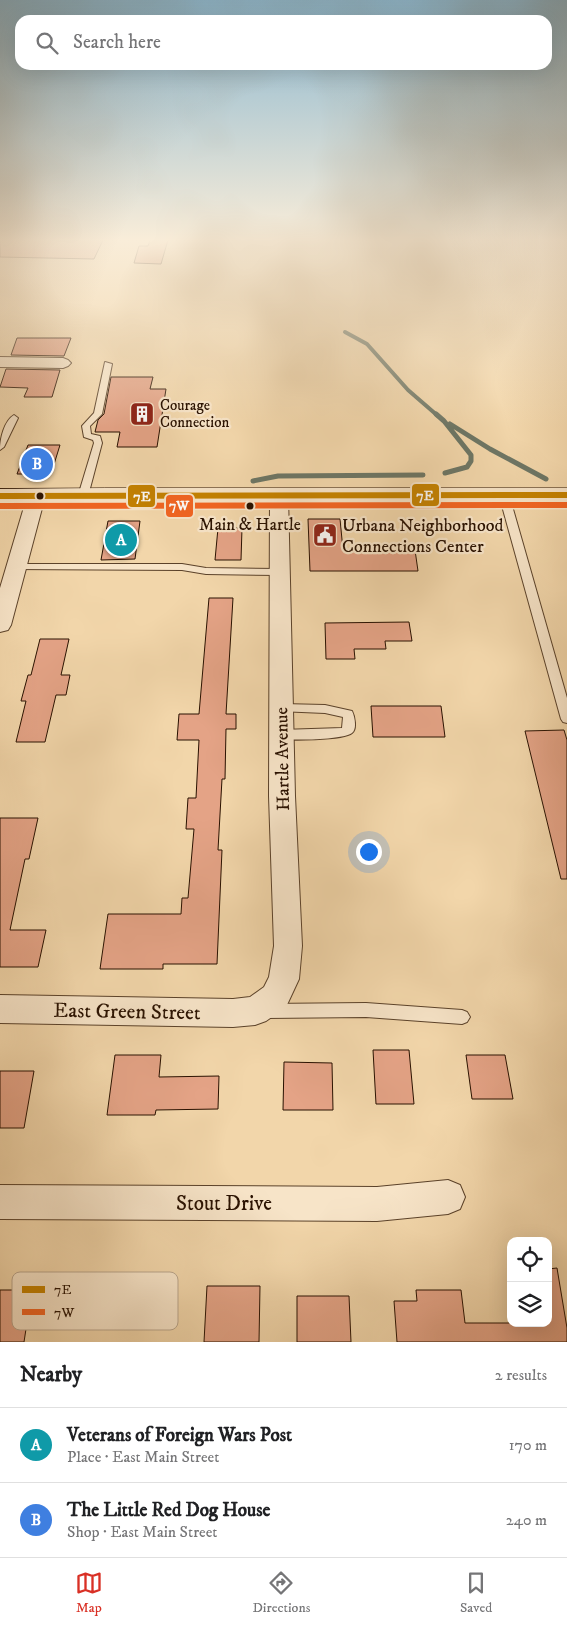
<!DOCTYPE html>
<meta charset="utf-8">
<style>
body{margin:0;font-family:"IM FELL DW Pica",serif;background:#f2f2f2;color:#202124}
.controls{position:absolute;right:15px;bottom:15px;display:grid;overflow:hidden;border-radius:10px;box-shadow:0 5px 20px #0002}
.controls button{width:45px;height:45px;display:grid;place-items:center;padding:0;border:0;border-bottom:1px solid #e0e0e0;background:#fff;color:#202124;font:25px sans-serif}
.you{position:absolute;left:368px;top:851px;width:18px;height:18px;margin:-12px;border:4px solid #fff;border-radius:50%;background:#1a73e8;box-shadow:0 0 0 8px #1a73e833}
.badge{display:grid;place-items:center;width:32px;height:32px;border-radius:50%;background:#d93025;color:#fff;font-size:16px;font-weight:700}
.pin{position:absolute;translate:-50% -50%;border:2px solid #fff;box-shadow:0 1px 5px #0006}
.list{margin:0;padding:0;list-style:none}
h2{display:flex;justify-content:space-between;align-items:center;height:65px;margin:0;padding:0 20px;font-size:21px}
h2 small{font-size:16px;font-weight:400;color:#757577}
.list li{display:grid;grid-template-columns:32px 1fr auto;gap:15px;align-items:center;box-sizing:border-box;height:75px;padding:0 20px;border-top:1px solid #e0e0e0}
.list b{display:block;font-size:19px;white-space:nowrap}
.list p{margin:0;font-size:16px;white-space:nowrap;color:#757577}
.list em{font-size:16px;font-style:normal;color:#757577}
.icon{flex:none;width:28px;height:28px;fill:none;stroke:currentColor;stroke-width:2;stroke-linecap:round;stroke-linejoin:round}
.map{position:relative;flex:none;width:567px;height:1342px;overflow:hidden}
.search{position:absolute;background:#fff;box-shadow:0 5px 20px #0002;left:15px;right:15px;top:15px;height:55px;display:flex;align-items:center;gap:12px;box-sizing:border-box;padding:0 18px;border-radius:15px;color:#757577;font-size:19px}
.sheet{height:215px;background:#fff}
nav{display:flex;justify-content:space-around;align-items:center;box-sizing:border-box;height:70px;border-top:1px solid #e0e0e0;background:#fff;font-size:14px;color:#757577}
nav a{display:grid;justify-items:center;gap:2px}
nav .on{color:#d93025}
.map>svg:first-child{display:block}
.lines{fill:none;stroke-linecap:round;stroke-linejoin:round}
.stream-far1{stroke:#6d7665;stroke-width:4}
.stream{stroke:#6d7665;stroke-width:5}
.building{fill:#e4a386;stroke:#291100}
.lane-casing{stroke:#5b422a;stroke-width:2}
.street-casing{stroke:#5b422a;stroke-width:2}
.secondary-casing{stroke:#291100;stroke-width:1}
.lane{fill:#f7e4c8;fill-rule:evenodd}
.street{fill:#f7e4c8;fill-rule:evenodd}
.secondary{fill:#f7e4c8;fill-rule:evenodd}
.bus-1-casing{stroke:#f7e4c8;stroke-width:9}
.bus-2-casing{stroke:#f7e4c8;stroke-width:9}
.bus-1{stroke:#c48100;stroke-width:6}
.bus-2{stroke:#f26522;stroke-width:6}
.bus-dot{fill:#291100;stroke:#f7e4c8;stroke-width:2}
.labels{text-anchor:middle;stroke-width:4.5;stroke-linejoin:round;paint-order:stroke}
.far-poi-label{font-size:15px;fill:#291100;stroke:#f7e4c8;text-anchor:start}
.bus-label{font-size:17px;fill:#291100;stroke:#f7e4c8}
.poi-label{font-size:18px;fill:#291100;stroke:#f7e4c8;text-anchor:start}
.street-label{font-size:18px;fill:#291100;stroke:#f7e4c8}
.near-street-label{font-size:21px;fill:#291100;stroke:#f7e4c8}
.key{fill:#f7e4c8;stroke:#b9a58c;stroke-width:1}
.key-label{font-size:14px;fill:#291100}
.line-badge{stroke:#f7e4c8;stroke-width:2}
.badge-label{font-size:14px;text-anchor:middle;font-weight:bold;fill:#fff}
</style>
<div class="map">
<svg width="567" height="1342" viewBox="0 0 567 1342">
<rect width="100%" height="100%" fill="#f2d6aa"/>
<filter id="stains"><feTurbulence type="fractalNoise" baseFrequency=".004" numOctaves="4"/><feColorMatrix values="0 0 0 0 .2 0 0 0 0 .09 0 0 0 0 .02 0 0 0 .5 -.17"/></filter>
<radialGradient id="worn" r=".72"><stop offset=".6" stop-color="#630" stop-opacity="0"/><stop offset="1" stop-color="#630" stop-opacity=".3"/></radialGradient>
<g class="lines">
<path class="stream-far1" d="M345,332l22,12 41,46 30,26"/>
<path class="stream" d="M436,414l8,7 27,34v6l-4,6 -22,6
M450,424l40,25 56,30
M253,481l25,-5 145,-1"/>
</g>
<path class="building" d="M0,240h103l-9,19 -94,-2z
M150,240h18l-7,24 -27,-1 5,-17h9z
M17,338h54l-7,18 -53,-1z
M6,369l54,1 -8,27h-28l4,-9 -28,-1z
M111,377h42l-3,12h16l-9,58h-40l3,-15h-25l3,-12 6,-6z
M28,445h32l-9,29h-34z
M308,519h32l3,31h72l3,21h-108z
M108,521h32l-5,38 -34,1z
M218,528h24l-1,32h-26z
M209,598h24l-7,116h10v15h-10l-1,50h-3l-4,71h4l-5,114h-54v5h-63l8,-55h73l1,-16h6l6,-69h-8l2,-31h8l3,-58h-22l2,-26h20z
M409,622l3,19h-27l1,8h-32l1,10h-29l-1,-36z
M40,639h29l-8,36h9l-4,20h-10l-11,47h-29l10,-41h-5l7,-26h3z
M371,706h70l4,31h-72z
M564,730l3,10v139h-6l-36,-148z
M0,818h38l-9,41h-4l-15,71h36l-8,37h-38z
M373,1050h36l5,54h-38z
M115,1055h46l-2,22 60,-1 -1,33 -62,1 -1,5h-48z
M466,1055h39l8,44h-41z
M284,1062l48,1 1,47h-50z
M0,1071h34l-10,57h-24z
M557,1268l10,60v14h-170l-3,-41h23l-1,-11h45l4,33h83v-54z
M207,1286h53l-1,56h-55z
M0,1290h32l-8,52h-24z
M297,1296h52l2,46h-54z"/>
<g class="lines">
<defs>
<path id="lane" d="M105,362l7,2 -10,50 -12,12 1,8 9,2 2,7 -14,53 -5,3 -5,-3 16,-53 -1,-3 -9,-3 -2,-11 12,-13z
M14,415l4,3 -14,29 -4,3c0,-11 4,-29 14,-35z
M504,492l5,3 58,203v25l-4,-1 -2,-3 -62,-224z
M16,564h166l24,4 74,1 5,3 -5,3 -74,-1 -24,-4 -170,-1 -1,-2 1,-2z
M282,704l43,1 27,6c3,6 5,18 0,22 -8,7 -65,8 -75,5l-2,-3 2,-3 4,-2 61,-2 1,-11 -18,-4 -47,-2 -2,-3 2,-3z
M366,1003l96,7 5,2 3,5 -3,5 -5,2 -96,-7 -100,1 -5,-2 -3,-5 3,-5 5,-2z"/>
<path id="street" d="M0,357l63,1 5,2 3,3 -3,3 -5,2 -63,-1z
M279,489l7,2 2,4 7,301 7,150 -3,33 -13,28 -20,14 -11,4 -22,2 -233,-4v-28l233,4 17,-2 14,-10 5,-10 5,-31 -5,-150 1,-301 2,-4z
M36,491l7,2 2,4 -34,128 -3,5 -8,2v-44l27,-91 2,-4z
M448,1180l12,5 5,12 -5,12 -12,5 -71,7 -377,-2v-34l377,2z"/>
<path id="secondary" d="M105,488h462v14l-567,1v-14z"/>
</defs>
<use href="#lane" class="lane-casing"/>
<use href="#street" class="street-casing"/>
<use href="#secondary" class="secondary-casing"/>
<use href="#lane" class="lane"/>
<use href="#street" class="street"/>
<use href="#secondary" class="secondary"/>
<defs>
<path id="bus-1" d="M0,496l567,-1"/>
<path id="bus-2" d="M0,506l567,-1"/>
</defs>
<use href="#bus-1" class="bus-1-casing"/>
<use href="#bus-2" class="bus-2-casing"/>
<use href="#bus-1" class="bus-1"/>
<use href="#bus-2" class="bus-2"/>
</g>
<linearGradient id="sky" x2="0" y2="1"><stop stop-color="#89b6cf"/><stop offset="0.56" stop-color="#f9edd9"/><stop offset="1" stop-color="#f9edd9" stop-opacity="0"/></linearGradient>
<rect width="567" height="428" fill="url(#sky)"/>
<defs>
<symbol id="building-square" viewBox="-11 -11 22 22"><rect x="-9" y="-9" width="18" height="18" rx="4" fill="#8f2418" stroke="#f7e4c8"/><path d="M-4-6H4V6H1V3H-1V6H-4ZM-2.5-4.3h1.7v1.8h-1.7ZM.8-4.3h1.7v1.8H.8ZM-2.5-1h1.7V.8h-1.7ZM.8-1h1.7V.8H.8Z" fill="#fff"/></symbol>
<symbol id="civic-square" viewBox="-11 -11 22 22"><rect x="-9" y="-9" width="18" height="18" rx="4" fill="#8f2418" stroke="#f7e4c8"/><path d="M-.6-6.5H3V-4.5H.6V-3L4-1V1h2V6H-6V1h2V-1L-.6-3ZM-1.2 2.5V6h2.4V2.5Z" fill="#fff"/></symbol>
</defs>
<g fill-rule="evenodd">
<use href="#building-square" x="128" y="400" width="28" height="28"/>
<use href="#civic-square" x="311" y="521" width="28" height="28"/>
</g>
<g class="bus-dot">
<circle cx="40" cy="496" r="4.5"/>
<circle cx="250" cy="506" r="4.5"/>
</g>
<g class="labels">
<g class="far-poi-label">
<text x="160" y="410">Courage<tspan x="160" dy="17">Connection</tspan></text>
</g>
<g class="bus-label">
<text x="250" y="530">Main &amp; Hartle</text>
</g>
<g class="poi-label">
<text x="342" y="531">Urbana Neighborhood<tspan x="342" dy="21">Connections Center</tspan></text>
</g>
<g class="street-label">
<text transform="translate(282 759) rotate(-91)" y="6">Hartle Avenue</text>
</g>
<g class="near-street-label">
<text transform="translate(127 1011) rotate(1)" y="7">East Green Street</text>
<text x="224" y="1210">Stout Drive</text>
</g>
</g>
<rect x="12" y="1272" width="166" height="58" rx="8" class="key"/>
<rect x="22" y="1286" width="23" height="7" fill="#c48100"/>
<rect x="22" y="1309" width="23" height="6" fill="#f26522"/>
<g class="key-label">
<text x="54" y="1294">7E</text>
<text x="54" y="1317">7W</text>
</g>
<g class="line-badge">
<rect x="411" y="483" width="29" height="24" rx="5" fill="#c48100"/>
<rect x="127" y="484" width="29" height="24" rx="5" fill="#c48100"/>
<rect x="165" y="494" width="29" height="24" rx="5" fill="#f26522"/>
</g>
<g class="badge-label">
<text x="425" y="500">7E</text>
<text x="142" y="501">7E</text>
<text x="179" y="510">7W</text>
</g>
<rect width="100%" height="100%" filter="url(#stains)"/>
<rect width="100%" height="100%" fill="url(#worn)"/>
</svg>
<div class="controls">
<button><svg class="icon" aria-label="locate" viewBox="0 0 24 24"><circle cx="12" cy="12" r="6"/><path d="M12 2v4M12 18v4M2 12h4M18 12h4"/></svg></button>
<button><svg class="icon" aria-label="layers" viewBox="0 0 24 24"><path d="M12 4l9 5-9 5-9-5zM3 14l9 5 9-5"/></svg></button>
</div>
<div class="you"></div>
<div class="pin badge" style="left:121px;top:540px;background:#0f9aa8">A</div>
<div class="pin badge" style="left:37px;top:464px;background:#3f7fe0">B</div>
<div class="search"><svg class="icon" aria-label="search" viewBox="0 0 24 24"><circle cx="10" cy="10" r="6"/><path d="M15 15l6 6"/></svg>Search here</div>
</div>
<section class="sheet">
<h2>Nearby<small>2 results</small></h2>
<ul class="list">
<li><span class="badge" style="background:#0f9aa8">A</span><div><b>Veterans of Foreign Wars Post</b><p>Place · East Main Street</p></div><em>170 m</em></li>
<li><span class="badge" style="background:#3f7fe0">B</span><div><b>The Little Red Dog House</b><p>Shop · East Main Street</p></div><em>240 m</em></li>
</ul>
</section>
<nav>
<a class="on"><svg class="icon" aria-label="map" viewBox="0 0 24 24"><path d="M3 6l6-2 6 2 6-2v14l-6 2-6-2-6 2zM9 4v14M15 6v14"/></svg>Map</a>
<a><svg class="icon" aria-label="directions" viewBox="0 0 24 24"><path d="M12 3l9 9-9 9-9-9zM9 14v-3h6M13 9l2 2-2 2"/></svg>Directions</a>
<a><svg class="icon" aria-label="saved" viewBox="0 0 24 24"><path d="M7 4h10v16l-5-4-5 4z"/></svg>Saved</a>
</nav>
